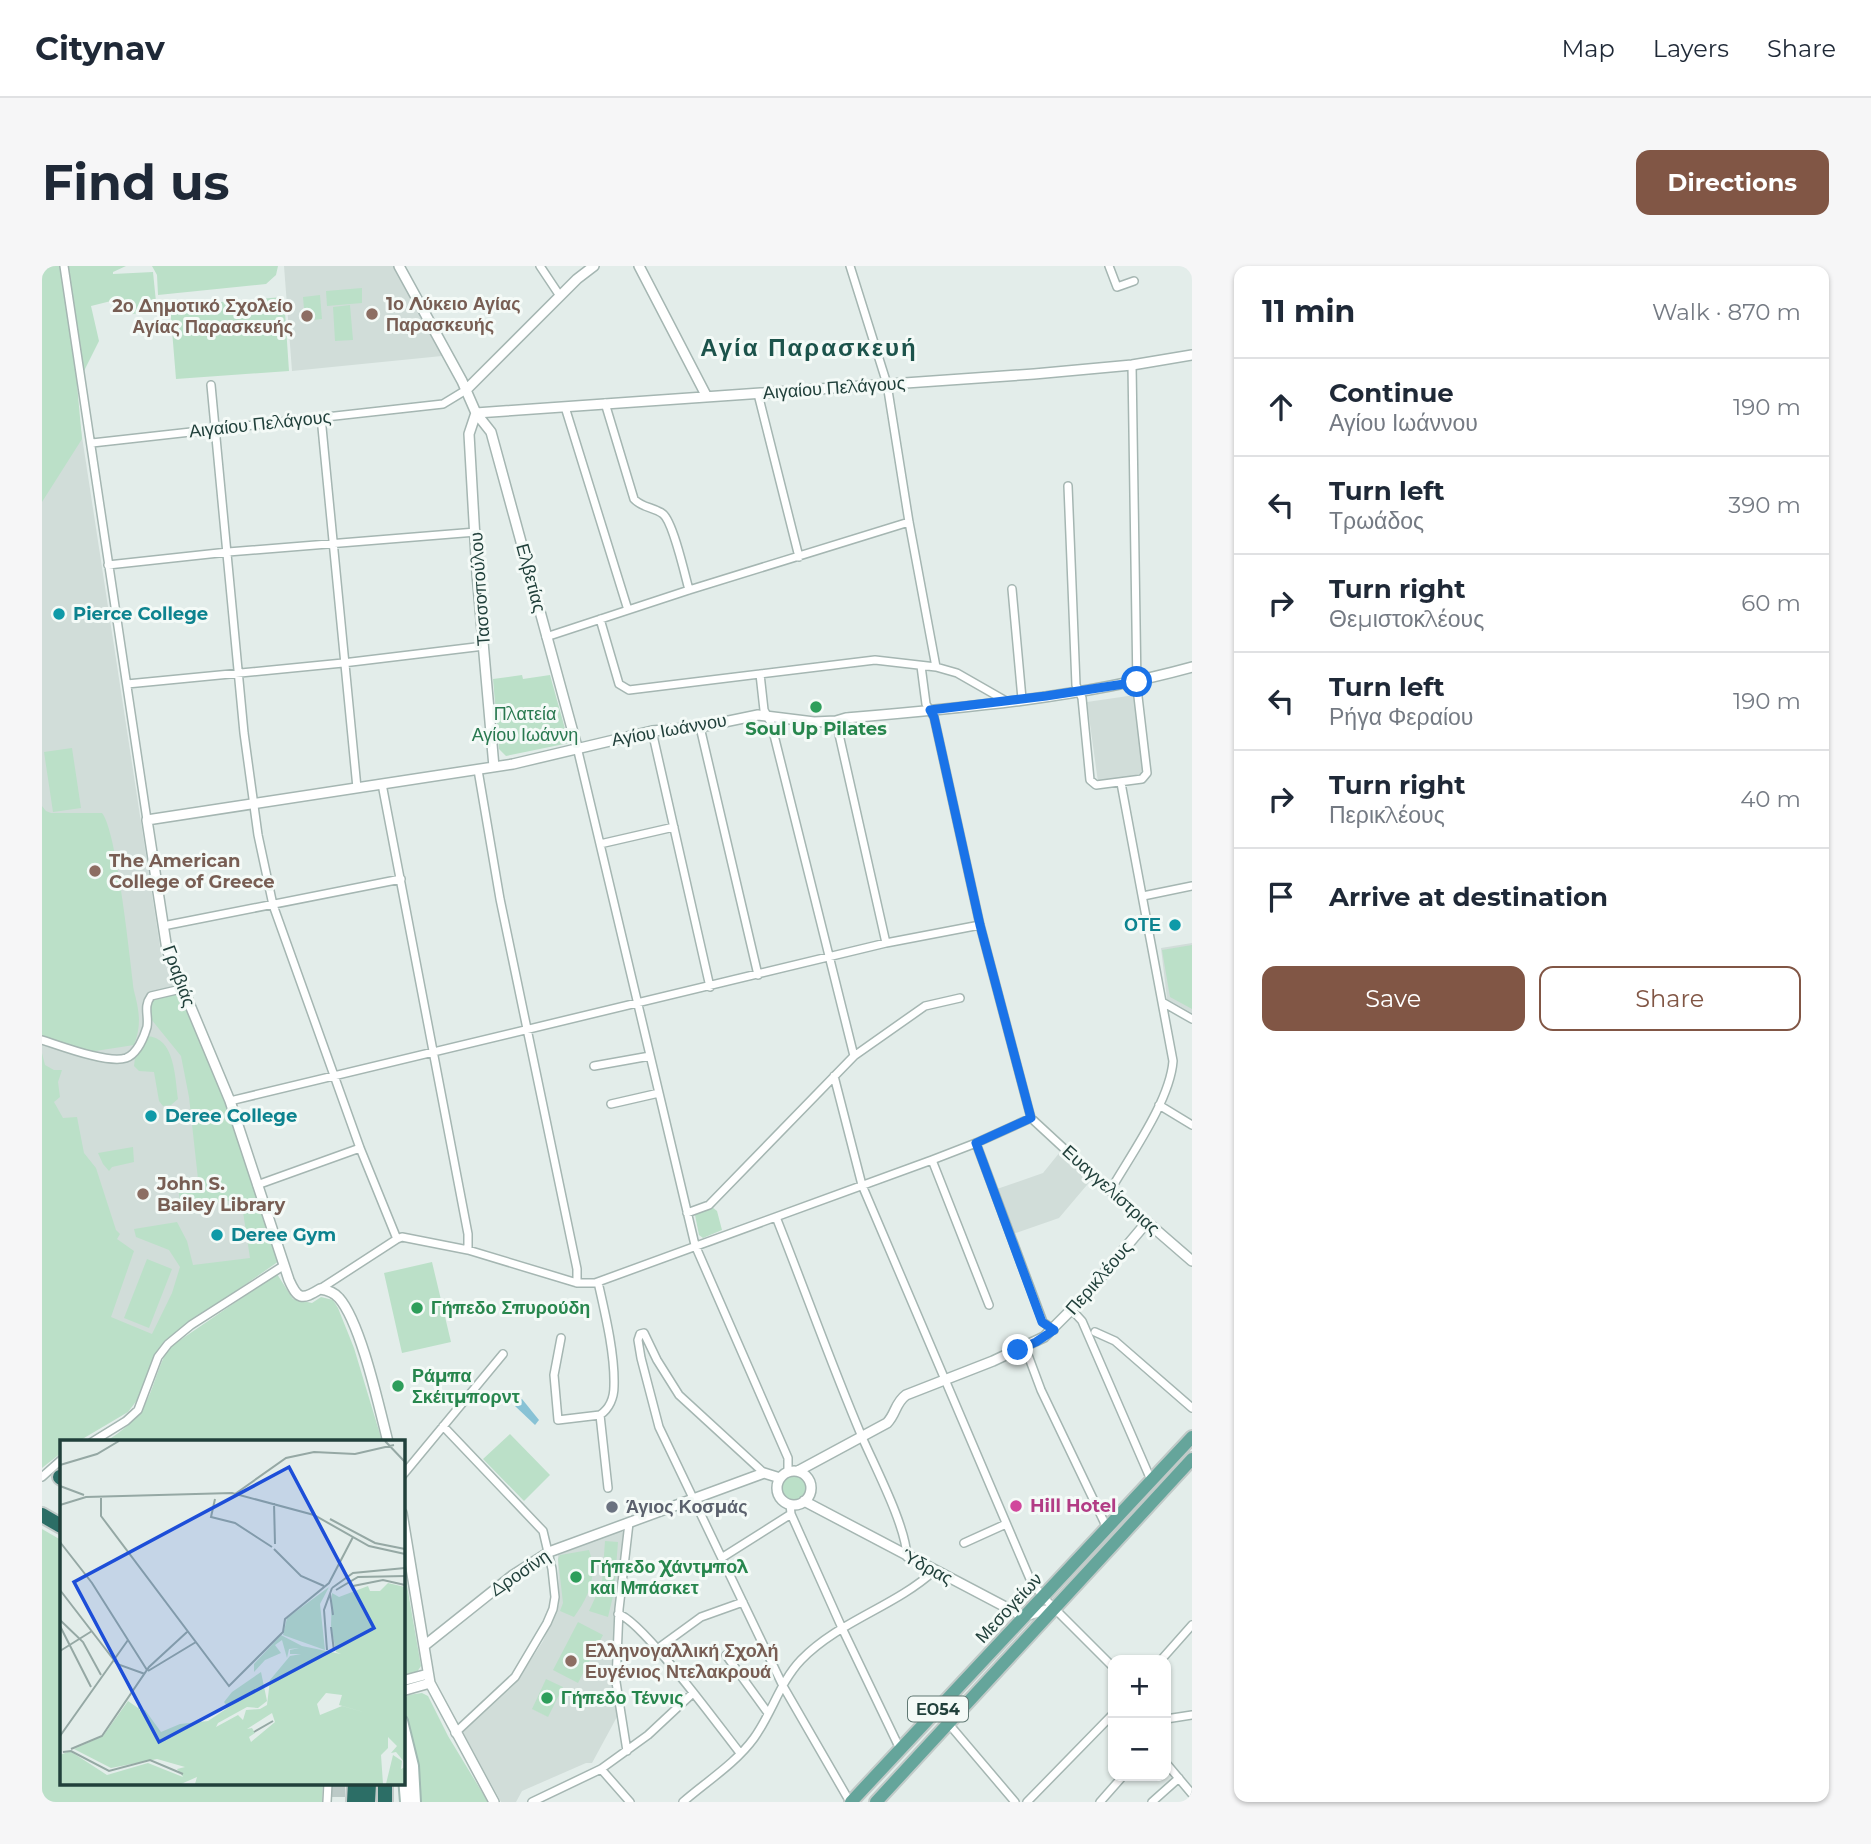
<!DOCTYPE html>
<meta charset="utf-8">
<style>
body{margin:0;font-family:Montserrat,sans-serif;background:#f6f6f7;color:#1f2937}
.controls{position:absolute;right:21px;bottom:21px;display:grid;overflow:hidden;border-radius:14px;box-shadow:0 2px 5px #0004}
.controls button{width:63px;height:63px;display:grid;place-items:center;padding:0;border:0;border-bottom:2px solid #e0e1e3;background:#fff;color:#1f2937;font:35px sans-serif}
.stop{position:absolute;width:21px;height:21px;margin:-16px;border:5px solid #1a73e8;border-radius:50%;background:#fff}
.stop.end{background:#1a73e8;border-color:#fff;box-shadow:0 2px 7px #0008}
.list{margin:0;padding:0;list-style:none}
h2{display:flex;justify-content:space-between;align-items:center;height:91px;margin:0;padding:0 28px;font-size:30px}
h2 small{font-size:23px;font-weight:400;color:#747a83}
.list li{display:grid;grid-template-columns:46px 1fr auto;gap:21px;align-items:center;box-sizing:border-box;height:98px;padding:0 28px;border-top:2px solid #e0e1e3}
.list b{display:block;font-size:26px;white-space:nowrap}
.list p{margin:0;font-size:23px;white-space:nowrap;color:#747a83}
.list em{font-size:23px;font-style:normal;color:#747a83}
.actions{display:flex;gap:14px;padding:21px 28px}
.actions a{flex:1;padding:16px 0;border:2px solid #815645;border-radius:14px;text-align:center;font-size:24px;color:#815645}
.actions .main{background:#815645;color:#fff}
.icon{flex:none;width:38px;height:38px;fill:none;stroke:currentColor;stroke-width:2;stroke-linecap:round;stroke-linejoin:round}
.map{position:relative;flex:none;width:1150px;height:1536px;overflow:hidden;border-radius:14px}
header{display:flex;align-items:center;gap:42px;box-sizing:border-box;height:98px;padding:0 35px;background:#fff;border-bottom:2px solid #e0e1e3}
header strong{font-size:33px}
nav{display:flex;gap:38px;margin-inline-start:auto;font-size:24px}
.intro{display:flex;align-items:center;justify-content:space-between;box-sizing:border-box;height:168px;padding:0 42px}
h1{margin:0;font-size:49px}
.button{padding:18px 32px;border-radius:14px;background:#815645;color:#fff;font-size:24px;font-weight:700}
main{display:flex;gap:42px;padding:0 42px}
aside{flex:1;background:#fff;border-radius:14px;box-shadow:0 2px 5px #0004}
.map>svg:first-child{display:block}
.built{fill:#d1ddd9}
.green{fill:#bbe0c8}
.water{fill:#88c2d5}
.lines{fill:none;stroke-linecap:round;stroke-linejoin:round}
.motorway-tunnel{stroke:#bccac7;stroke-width:14;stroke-dasharray:14 7;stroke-linecap:butt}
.minor-casing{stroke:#a5b6b2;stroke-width:10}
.tertiary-casing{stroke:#a5b6b2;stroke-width:12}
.secondary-casing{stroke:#a1bab3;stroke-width:14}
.primary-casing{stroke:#c1cac8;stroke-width:16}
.motorway-casing{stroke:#c1cac8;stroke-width:18}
.minor{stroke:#fff;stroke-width:7}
.tertiary{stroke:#fff;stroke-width:9}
.secondary{stroke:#fff;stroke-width:10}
.primary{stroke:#65a59b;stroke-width:12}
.motorway{stroke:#2c6e66;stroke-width:14}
.route{stroke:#1a73e8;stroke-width:9}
.education-dot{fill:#8d6e63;stroke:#f4faf7;stroke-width:2.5}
.culture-dot{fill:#0f9aa8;stroke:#f4faf7;stroke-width:2.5}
.leisure-dot{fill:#2e9e5b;stroke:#f4faf7;stroke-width:2.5}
.hotel-dot{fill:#d1479c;stroke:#f4faf7;stroke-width:2.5}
.worship-dot{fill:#6b7280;stroke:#f4faf7;stroke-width:2.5}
.labels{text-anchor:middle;stroke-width:6;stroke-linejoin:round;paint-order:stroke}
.shield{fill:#f4faf7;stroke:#607873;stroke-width:2}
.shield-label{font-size:16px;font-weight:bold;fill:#21403b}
.education-label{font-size:18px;font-weight:bold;fill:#785e54;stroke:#f4faf7;text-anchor:start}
.street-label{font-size:18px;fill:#21403b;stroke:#f4faf7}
.culture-label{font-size:18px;font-weight:bold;fill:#0d838f;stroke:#f4faf7;text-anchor:start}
.park-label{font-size:18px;fill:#297950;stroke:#f4faf7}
.leisure-label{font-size:18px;font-weight:bold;fill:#27864d;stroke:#f4faf7;text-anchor:start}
.hotel-label{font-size:18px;font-weight:bold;fill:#b23c85;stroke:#f4faf7;text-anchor:start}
.worship-label{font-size:18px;font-weight:bold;fill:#5b616d;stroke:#f4faf7;text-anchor:start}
.district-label{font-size:24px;font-weight:bold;letter-spacing:2px;fill:#1c534b;stroke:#f4faf7}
.inset-road{fill:none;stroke:#95a8a4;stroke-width:2}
.view{fill:#1d4ed8;fill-opacity:0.15;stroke:#1d4ed8;stroke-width:3.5}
.inset-edge{fill:none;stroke:#21403b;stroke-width:3.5}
</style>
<header>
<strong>Citynav</strong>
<nav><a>Map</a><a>Layers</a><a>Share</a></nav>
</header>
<div class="intro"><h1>Find us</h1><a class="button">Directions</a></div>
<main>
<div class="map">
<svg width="1150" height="1536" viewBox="0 0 1150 1536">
<rect width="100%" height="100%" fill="#e3edea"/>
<path class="built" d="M242,0h109l49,90 -150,15z
M0,70l35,49 2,32 82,536 13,33 21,41 83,234 -110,77 -50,2 -76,-84z
M1093,429l9,82 -46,5 -11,-80z
M1150,677v70l-25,-14 -6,-51z
M1018,886l32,27 -33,39 -46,16 -16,-45 46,-16z
M579,1265l4,2 1,5 -10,63 -4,66 6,48 -26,48h-6l-64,28 -6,11h-15l-38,-70 55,-52 25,-39 16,-37 -1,-49z"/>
<path class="green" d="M0,0h84l-13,6v2l40,-2 4,40 -40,3 -2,-15 -24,6 8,35 -22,44 5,54 -40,63z
M110,0h126l-2,9 -10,9 -108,11 -1,-20z
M320,22v15l-35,3 -1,-15z
M278,29l2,24 -17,2 -2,-24z
M242,31l5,74 -113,8 -6,-73z
M308,39l3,35 -18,1 -2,-34z
M480,409l1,4 27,-4 19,68 -63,13 -7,-7 -6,-70z
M30,482l9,60 -28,4 -9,-60z
M0,540l4,5 5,2h51c15,18 28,147 32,178 5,19 8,34 0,54l-45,7 -47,-15z
M1150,679v64l-22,-12 -8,-47z
M136,727c44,85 71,177 101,268l-110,77 -14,16 -17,45 -10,13 -49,29 -18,1v11l-19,15v-415l3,12 9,5h8l-4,12 2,15 -6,5 9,16 14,-1 7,36 12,15 20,62 4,4 -3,5 17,12 -23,66 41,17 20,-41 8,-26 -11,-17 -33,-13 -2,-8 43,-7 10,19 6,24 57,-7 -9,-59 -60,8 -4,-25 21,-3 -9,-82 -8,-41 -30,-37 -3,-8 1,-8 4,-4z
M105,770c28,1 28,42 31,63l-7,6 -8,1 -4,-5 -5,-29 -15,-1 -5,-5 1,-8 7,-9z
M91,881l1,15 -22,5 -3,4 -6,-7 -5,-11z
M670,941l5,4 5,19 -19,8 -4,-3 -4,-20z
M105,993l25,10 -23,59 -25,-10z
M390,996l19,80 -49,11 -18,-80z
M235,1008l16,25 19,4 9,-6 12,3 5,8 16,40 28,93 -277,1c30,-19 40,-31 51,-65 4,-10 7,-21 14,-30z
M468,1168l40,41 -26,26 -41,-42z
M739 1222a13 13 0 1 1 26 0a13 13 0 1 1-26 0Z
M0,1263l19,11v243h262l-1,19h-280z
M563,1275l13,1 -4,50 -6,25 -19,-6 13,-28z
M547,1284c9,26 0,46 -15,67l-14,-6 3,-8 -5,-44 2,-4z
M360,1291l19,109 -4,6 -15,5z
M536,1356l25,13 -25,48 -25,-13z
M504,1413l17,8 -15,30 -16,-8z
M380,1427l6,3 20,40 40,66h-68l-2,-42 -16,-58 6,-7z"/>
<path class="water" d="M480,1133l17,21 -4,5 -20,-19z"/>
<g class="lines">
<path class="motorway-tunnel" d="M296,1517v19"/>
<defs>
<path id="minor" d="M22,0l83,554
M498,0l20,30
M808,0l37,118 22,138 27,145
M1067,0l8,21 17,-6
M169,119l33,348 14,102 15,70 87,243 37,91
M716,128l41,163
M563,137l29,96c8,9 20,8 29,15 10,8 22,61 26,76
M523,141l63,203
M279,151l36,371
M50,177l351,-39 23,-14
M1026,220l8,199 6,13 8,82 6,5 46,-6 5,-6 -10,-85 -5,-323
M66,299l120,-13 248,-20
M970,323l10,110
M558,353l19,65 10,6 246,-30 61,7 21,6 49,28
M504,371l143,-47 220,-68
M879,400l5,38 8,13 46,208 51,193
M718,408l4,36 7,13 83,333
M85,418l216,-21 141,-17
M794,455l50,222
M658,461l58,248
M610,465l58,256
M535,481l118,498 93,213v14
M436,504l22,129 77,370v14
M340,518l86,450v16
M558,578l74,-17
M1101,630l49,-10
M121,660l238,-47
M1122,737l28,16
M0,774c19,6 66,24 84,18 11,-4 18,-21 21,-31 2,-12 -4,-20 4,-31l30,-7
M552,800l56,-10
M792,810l28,109 168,394 13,18 70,70
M188,835l656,-158 94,-18
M569,838l48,-11
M1117,839l33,20
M989,852l79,73 37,31
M934,877l67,179 11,8
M890,894l57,145
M215,919l103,-37
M1068,925c20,-35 60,-90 63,-130l-52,-278
M645,947l22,-8 145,-149 71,-50 35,-8
M734,951c29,73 55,147 86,220 13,30 44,89 45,120
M556,1016c7,31 17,72 16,104 0,12 -5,23 -14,29
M278,1023l77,-50 5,-2 66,13 109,33h18l337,-123 44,-17 55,-25
M1030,1044l10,11 69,159
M1053,1066l20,9 77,67
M519,1072l-7,37 4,45 42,-5 8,73
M983,1081l16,43 66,138
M401,1160l100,105 9,38 3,28 -2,12 -6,14 -32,54 -60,56
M50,1176l34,-21 12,-11 20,-53 10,-13 23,-19 92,-59
M722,1207l-85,-78 -22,-35 -13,-27 -4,1 -2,6 3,18 18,69 124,259 67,116
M360,1210l101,-122
M0,1211l19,-17
M748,1238l1,10 51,114 58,121
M922,1277l42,-19
M681,1291l68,-43
M576,1348c23,5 103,115 122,139
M615,1383l44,-32 42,-15
M684,1389l42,58
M1119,1394l31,-35
M1124,1453l26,-4
M906,1457l67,79
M585,1485l-11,-69 3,-73 10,-86
M1124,1497l26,31
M559,1503l29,33
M285,1536l1,-19
M490,1536l69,-33 47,-34 45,-42
M641,1536c23,-20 53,-39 71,-64 18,-25 26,-56 47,-78 38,-39 93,-53 133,-89
M985,1536l86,-88
M1058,1536l23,-26
M1110,1536l27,-24"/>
<path id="tertiary" d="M357,0l63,115 14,32 15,19 86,315
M597,0l68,131
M424,124l111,-111 17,-13
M434,147l558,-39 98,-9 60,-10
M434,147l-7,21 8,140 17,193
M346,1176c-9,-35 -27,-119 -49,-144 -5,-6 -12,-8 -19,-9 -18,11 -22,11 -31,-9l-59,-179 -63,-151 -20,-130 366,-56 139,-33 48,-4 58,-12 56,7 22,-1 10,-3c116,-10 234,-20 346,-51
M756,1205l89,-48c9,-9 8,-20 19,-28l87,-34 51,-24 39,-39 64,-76 45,39
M735 1222a17 17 0 1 1 34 0a17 17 0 1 1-34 0Z
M762,1235l213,112 8,3 28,-8
M360,1247l28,170 64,119
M382,1380l89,-71 36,-23 215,-79 16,5
M360,1415l26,-7
M360,1425l28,-8"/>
<path id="secondary" d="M360,1455l11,45 2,36
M360,1487l4,49"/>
<path id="primary" d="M809,1536l341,-365
M834,1536l316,-343"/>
<path id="motorway" d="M18,1211l1,1
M0,1249l19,11
M343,1517v19
M312,1536l1,-19
M326,1536l1,-19"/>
</defs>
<use href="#minor" class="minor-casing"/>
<use href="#tertiary" class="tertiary-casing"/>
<use href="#secondary" class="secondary-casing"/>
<use href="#primary" class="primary-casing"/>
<use href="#motorway" class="motorway-casing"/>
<use href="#minor" class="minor"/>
<use href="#tertiary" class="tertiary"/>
<use href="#secondary" class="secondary"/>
<use href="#primary" class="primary"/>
<use href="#motorway" class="motorway"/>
</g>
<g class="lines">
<path class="route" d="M976,1084l18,-8 18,-12 -12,-8 -66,-179 55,-25 -51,-193 -46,-208 -4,-7 116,-14 91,-14"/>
</g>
<g class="education-dot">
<circle cx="330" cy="48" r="7"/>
<circle cx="265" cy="50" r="7"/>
<circle cx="53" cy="605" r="7"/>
<circle cx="101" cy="928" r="7"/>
<circle cx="529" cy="1395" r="7"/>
</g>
<g class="culture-dot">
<circle cx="17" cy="348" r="7"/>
<circle cx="1133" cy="659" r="7"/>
<circle cx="109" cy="850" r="7"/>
<circle cx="175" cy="969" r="7"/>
</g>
<g class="leisure-dot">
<circle cx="774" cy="441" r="7"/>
<circle cx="375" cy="1042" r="7"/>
<circle cx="356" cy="1120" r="7"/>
<circle cx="534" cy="1311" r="7"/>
<circle cx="505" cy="1432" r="7"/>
</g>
<circle class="hotel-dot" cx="974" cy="1240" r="7"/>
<circle class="worship-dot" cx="570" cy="1241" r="7"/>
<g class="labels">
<rect class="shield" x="866" y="1430.5" width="60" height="25" rx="5"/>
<g class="shield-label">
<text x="896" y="1449">ΕΟ54</text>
</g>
<g class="education-label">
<text x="344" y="44">1ο Λύκειο Αγίας<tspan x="344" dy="21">Παρασκευής</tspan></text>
<text x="251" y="46" text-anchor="end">2ο Δημοτικό Σχολείο<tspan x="251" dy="21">Αγίας Παρασκευής</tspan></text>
<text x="67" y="601">The American<tspan x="67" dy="21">College of Greece</tspan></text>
<text x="115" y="924">John S.<tspan x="115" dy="21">Bailey Library</tspan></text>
<text x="543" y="1391">Ελληνογαλλική Σχολή<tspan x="543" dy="21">Ευγένιος Ντελακρουά</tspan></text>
</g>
<g class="street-label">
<text transform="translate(792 122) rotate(-4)" y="6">Αιγαίου Πελάγους</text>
<text transform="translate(218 158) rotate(-6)" y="6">Αιγαίου Πελάγους</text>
<text transform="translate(489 312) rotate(75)" y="6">Ελβετίας</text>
<text transform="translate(438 323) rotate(-94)" y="6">Τασσοπούλου</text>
<text transform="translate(627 464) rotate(-10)" y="6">Αγίου Ιωάννου</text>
<text transform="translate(137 710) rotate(70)" y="6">Γραβιάς</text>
<text transform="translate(1069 924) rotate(42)" y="6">Ευαγγελίστριας</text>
<text transform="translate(1057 1012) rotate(-49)" y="6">Περικλέους</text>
<text transform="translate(885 1301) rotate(28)" y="6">Ύδρας</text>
<text transform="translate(478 1307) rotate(-34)" y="6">Δροσίνη</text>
<text transform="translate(967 1342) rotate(-47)" y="6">Μεσογείων</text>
</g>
<g class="culture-label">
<text x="31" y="354">Pierce College</text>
<text x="1119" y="665" text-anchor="end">ΟΤΕ</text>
<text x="123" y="856">Deree College</text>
<text x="189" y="975">Deree Gym</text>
</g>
<g class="park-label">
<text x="483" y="454">Πλατεία<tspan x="483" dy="21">Αγίου Ιωάννη</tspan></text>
</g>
<g class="leisure-label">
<text x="774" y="469" text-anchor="middle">Soul Up Pilates</text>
<text x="389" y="1048">Γήπεδο Σπυρούδη</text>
<text x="370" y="1116">Ράμπα<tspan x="370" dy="21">Σκέιτμπορντ</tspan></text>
<text x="548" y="1307">Γήπεδο Χάντμπολ<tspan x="548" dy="21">και Μπάσκετ</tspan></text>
<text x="519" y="1438">Γήπεδο Τέννις</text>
</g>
<g class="hotel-label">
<text x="988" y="1246">Hill Hotel</text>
</g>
<g class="worship-label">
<text x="584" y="1247">Άγιος Κοσμάς</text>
</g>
<g class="district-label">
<text x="767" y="90">Αγία Παρασκευή</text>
</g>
</g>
<g transform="translate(18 1174)">
<rect width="345" height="345" fill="#e3edea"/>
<path d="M328,143l17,4v176l-9,-11 -5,1 6,-7 -9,-9v11l-7,7 2,29h-188l2,-7 -16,7h-121v-29l10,-4 37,24 41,-12 35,14 -6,-8 8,-2 -28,-8 -46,9 -37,-19 29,-13 25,-35 10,7 1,-5v7h6l16,22 19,-8 28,-3 27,-18 -8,3 -3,-4 8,-10 29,-20 6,29 -9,7 -11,-1 -29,16 -2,4 22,-12 5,5 3,-10 14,-1 7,-4 3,-25 20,-24 11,-2h-11v-4l9,-2 -10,1 -2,9 -5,-18 -7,5 6,8 -16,7 -11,12v-8l27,-29 21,11 39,8 -5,-2 -5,-26 1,-33 7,4 29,-11 2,5h10zM266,253l16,2 -3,10 28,8 -25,-7 -22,9 -3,-11zM212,273l3,9 -24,20 -2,-5 6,-4 -3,-5 -5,1zM269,147l-9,17 5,46 -42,-15 4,-17zM333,315l9,6 -1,8 4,-2v17h-19z" fill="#bbe0c8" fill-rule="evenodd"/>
<path class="inset-road" d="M325,1l20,21M0,25l37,-11 22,-13M0,46l24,9M175,54l51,-36 28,-6 41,2 39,-9M41,57v19l128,170 54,-54 2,-13 44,-36 24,-46M155,59l-4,18 24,6 37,24M214,63l1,41M0,65l26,-8 146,-4 82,22 55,31 36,8M270,79l45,24 30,6M0,102l32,41 55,87M214,109l27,27 23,10M293,146l30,-6 22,5M272,148l21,-15 52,-5M0,150l57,74 28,10M276,150l22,-13 47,-1M270,154l3,21M0,180l23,22 18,33M0,186l31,61M271,187l3,24M267,210l-3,-40 8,-22M0,211l32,-20M88,231l48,-29M194,292l19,-11M0,296l68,-96M11,309l31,-13 47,-69 38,-35M3,312l8,-1 38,20 41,-11 33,14"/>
<path class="view" d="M229,27l85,161 -215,114 -85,-160z"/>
<rect width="345" height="345" class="inset-edge"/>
</g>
</svg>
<div class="controls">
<button>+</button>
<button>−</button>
</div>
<div class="stop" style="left:1095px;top:416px"></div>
<div class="stop end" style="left:976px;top:1084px"></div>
</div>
<aside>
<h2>11 min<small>Walk · 870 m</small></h2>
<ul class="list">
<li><svg class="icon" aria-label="ahead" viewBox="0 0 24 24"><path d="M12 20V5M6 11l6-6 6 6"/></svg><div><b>Continue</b><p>Αγίου Ιωάννου</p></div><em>190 m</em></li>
<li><svg class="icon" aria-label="left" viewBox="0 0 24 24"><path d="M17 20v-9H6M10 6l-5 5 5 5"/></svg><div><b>Turn left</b><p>Τρωάδος</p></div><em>390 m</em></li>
<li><svg class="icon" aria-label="right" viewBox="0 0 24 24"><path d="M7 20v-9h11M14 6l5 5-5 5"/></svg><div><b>Turn right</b><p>Θεμιστοκλέους</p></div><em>60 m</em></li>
<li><svg class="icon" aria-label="left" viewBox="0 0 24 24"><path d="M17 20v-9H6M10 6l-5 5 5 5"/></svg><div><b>Turn left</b><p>Ρήγα Φεραίου</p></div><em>190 m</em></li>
<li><svg class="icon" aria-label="right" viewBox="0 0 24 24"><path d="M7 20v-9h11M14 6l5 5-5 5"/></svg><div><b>Turn right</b><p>Περικλέους</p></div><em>40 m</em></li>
<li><svg class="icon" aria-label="arrive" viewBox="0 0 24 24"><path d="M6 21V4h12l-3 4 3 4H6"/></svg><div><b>Arrive at destination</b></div></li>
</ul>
<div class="actions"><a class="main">Save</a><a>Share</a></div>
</aside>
</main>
